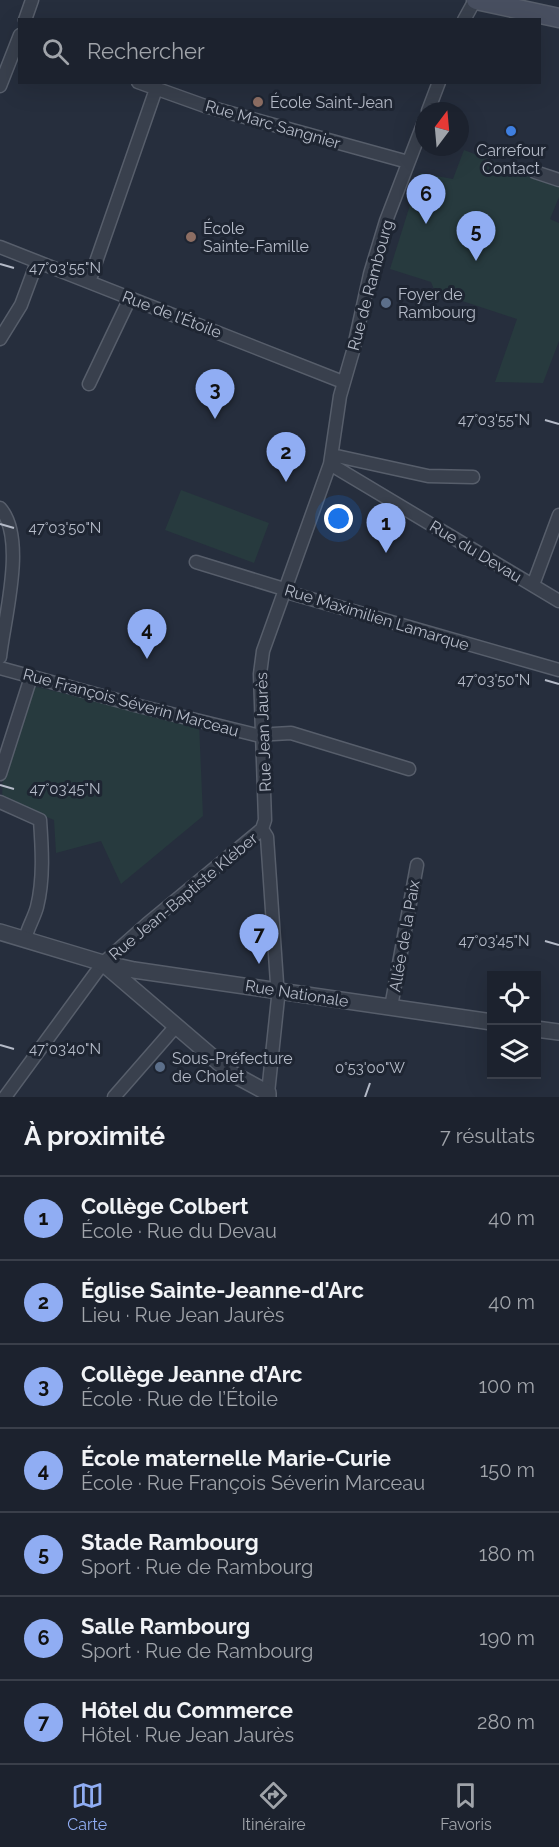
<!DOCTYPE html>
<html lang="fr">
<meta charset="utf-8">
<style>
body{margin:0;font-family:Raleway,sans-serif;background:#292f3a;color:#f1f3f6}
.controls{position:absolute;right:18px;bottom:18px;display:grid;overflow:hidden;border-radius:0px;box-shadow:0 6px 24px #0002}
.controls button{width:54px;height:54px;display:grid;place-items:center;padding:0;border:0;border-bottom:2px solid #3a3f4a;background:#1c222e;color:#f1f3f6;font:30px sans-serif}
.compass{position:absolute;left:415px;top:102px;width:54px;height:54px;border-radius:50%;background:#1c222e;box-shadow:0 6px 24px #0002;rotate:16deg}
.you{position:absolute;left:339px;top:519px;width:21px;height:21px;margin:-15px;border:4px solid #fff;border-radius:50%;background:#1a73e8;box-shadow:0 0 0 9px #1a73e833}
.badge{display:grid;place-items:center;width:39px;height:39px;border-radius:50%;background:#90adf3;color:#111;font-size:20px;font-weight:700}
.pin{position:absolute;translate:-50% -50px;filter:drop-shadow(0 2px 3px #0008)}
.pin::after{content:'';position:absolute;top:32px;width:21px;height:18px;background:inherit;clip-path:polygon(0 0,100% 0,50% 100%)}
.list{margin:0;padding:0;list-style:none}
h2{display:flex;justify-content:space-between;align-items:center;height:78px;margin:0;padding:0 24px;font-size:26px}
h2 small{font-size:20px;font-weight:400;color:#a0a4aa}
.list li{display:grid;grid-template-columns:39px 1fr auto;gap:18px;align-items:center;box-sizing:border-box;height:84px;padding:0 24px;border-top:2px solid #3a3f4a}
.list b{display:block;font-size:22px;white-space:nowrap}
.list p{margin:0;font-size:20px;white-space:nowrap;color:#a0a4aa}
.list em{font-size:20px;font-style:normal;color:#a0a4aa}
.icon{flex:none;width:33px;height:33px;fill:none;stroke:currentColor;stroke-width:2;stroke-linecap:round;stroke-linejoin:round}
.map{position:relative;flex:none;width:559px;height:1097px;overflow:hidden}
.search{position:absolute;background:#1c222e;box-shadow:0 6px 24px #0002;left:18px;right:18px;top:18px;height:66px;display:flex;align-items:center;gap:15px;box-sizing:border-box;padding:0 21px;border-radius:0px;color:#a0a4aa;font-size:22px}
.sheet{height:666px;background:#1c222e}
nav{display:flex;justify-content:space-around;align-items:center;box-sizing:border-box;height:84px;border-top:2px solid #3a3f4a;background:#1c222e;font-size:16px;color:#a0a4aa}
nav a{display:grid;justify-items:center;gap:3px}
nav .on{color:#90adf3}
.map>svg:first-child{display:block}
.green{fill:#273a3e}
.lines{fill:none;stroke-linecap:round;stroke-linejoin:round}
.minor-casing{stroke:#575e6b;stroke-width:15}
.tertiary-casing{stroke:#575e6b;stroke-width:18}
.secondary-casing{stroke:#575e6b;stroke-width:21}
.minor{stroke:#39404d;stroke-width:12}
.tertiary{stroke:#39404d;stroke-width:15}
.secondary{stroke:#484f60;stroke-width:18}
.ticks{fill:none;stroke:#b5bbc8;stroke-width:2}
.education-dot{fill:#8d6e63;stroke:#1e2532;stroke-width:2}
.shop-dot{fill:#3f7fe0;stroke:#1e2532;stroke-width:2}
.service-dot{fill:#5c6f8a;stroke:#1e2532;stroke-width:2}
.labels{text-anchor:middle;stroke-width:6;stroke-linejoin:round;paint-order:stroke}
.poi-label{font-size:16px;fill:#b5bbc8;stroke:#1e2532;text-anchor:start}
.street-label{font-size:16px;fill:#b5bbc8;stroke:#1e2532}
.ticks-label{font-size:15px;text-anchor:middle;fill:#b5bbc8;stroke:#1e2532;stroke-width:6;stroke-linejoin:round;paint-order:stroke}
</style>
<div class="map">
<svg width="559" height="1097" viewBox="0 0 559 1097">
<rect width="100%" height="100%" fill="#262e3d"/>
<path class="green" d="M464,150l95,36v11l-9,22 9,4v118l-16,42 -48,-1 22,-63 -82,-27 -4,-10 -41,-13 30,-96 33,6z
M181,490l88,33 -15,40 -89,-33z
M32,686l167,38 4,92 -82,68 -20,-43 -45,12 -2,-33 -52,-22 1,-24z"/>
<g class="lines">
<defs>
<path id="minor" d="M25,20l7,-20
M464,20l11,-20
M138,82l67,24 203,56
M0,86l20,-51
M428,111l11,-29
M535,172l24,8
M0,247l343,135
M89,282l67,-193
M0,339l21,-34 16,-43
M89,384l41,-86
M332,455l96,21 45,1
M330,464l229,137
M0,508c27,30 4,111 0,149
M196,562l88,27 6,4 269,77
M533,585l26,-70
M0,668l135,37 121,30 35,-2 118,36
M0,774l31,-97
M0,802l40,18c2,28 4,59 -3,87 -3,11 -9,20 -12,32
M262,829l3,-9 -5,-146 3,-23 67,-187 10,-68 13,-45 17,-77 16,-53 38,-99
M262,829l5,8 11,161 -10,95
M391,1007l26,-142
M5,1097l98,-134 44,-39 115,-95
M114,1097l62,-71"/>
<path id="tertiary" d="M0,932l103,31 31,7 358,52
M105,965l126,108 37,20v4
M536,1029l23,3"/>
<path id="secondary" d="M476,0l83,18"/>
</defs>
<use href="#minor" class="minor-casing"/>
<use href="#tertiary" class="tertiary-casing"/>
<use href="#secondary" class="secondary-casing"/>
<use href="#minor" class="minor"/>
<use href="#tertiary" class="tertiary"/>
<use href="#secondary" class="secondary"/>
</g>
<path class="ticks" d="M0,264l14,4M545,420l14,4M0,524l14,4M545,680l14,4M0,785l14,4M545,941l14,4M0,1045l14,4M365,1097l5,-14"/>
<g class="education-dot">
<circle cx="258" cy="102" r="6"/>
<circle cx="191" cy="237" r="6"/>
</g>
<circle class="shop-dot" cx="511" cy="131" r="6"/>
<g class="service-dot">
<circle cx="386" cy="303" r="6"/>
<circle cx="160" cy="1067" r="6"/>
</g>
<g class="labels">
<g class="poi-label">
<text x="270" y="108">École Saint-Jean</text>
<text x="511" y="156" text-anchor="middle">Carrefour<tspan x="511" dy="18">Contact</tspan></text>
<text x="203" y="234">École<tspan x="203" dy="18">Sainte-Famille</tspan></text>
<text x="398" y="300">Foyer de<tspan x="398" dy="18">Rambourg</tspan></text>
<text x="172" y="1064">Sous-Préfecture<tspan x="172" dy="18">de Cholet</tspan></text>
</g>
<g class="street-label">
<text transform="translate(273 124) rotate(16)" y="6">Rue Marc Sangnier</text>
<text transform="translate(370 285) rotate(-75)" y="6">Rue de Rambourg</text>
<text transform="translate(172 314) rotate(21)" y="6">Rue de l’Étoile</text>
<text transform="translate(476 551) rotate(31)" y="6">Rue du Devau</text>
<text transform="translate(377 617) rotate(17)" y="6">Rue Maximilien Lamarque</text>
<text transform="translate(131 702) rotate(15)" y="6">Rue François Séverin Marceau</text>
<text transform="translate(263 732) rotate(-92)" y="6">Rue Jean Jaurès</text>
<text transform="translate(183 896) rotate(-40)" y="6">Rue Jean-Baptiste Kléber</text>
<text transform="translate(404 936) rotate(-80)" y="6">Allée de la Paix</text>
<text transform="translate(297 993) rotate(9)" y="6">Rue Nationale</text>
</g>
</g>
<g class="ticks-label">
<text x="65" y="273">47°03'55"N</text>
<text x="494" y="425">47°03'55"N</text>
<text x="65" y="533">47°03'50"N</text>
<text x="494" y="685">47°03'50"N</text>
<text x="65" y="794">47°03'45"N</text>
<text x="494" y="946">47°03'45"N</text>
<text x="65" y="1054">47°03'40"N</text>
<text x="370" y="1073">0°53'00"W</text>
</g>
</svg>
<div class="controls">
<button><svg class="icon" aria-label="locate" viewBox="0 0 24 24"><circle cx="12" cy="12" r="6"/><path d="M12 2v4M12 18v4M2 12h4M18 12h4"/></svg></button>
<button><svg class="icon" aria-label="layers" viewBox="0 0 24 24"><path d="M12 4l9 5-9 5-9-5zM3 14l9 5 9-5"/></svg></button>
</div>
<svg class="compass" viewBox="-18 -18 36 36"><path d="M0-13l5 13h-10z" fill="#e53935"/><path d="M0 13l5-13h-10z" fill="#a0a4aa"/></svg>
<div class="you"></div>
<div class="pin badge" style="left:386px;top:553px">1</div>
<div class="pin badge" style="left:286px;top:482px">2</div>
<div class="pin badge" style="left:215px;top:419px">3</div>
<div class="pin badge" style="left:147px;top:659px">4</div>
<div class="pin badge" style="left:476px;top:261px">5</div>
<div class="pin badge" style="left:426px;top:224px">6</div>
<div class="pin badge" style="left:259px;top:964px">7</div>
<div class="search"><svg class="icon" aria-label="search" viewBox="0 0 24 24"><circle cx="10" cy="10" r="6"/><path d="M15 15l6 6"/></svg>Rechercher</div>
</div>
<section class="sheet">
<h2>À proximité<small>7 résultats</small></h2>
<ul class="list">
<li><span class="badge">1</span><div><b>Collège Colbert</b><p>École · Rue du Devau</p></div><em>40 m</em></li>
<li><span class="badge">2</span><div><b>Église Sainte-Jeanne-d'Arc</b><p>Lieu · Rue Jean Jaurès</p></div><em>40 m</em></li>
<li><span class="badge">3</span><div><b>Collège Jeanne d’Arc</b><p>École · Rue de l’Étoile</p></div><em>100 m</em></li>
<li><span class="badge">4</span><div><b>École maternelle Marie-Curie</b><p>École · Rue François Séverin Marceau</p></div><em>150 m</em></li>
<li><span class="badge">5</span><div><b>Stade Rambourg</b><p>Sport · Rue de Rambourg</p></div><em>180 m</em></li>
<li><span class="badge">6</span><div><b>Salle Rambourg</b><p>Sport · Rue de Rambourg</p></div><em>190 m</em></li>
<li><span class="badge">7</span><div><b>Hôtel du Commerce</b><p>Hôtel · Rue Jean Jaurès</p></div><em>280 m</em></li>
</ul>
</section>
<nav>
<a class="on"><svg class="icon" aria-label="map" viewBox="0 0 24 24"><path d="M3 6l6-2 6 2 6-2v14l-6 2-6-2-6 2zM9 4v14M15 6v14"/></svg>Carte</a>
<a><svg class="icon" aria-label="directions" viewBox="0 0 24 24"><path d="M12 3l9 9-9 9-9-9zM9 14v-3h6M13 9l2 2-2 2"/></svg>Itinéraire</a>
<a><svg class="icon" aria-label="saved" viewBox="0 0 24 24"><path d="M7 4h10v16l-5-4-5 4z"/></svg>Favoris</a>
</nav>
